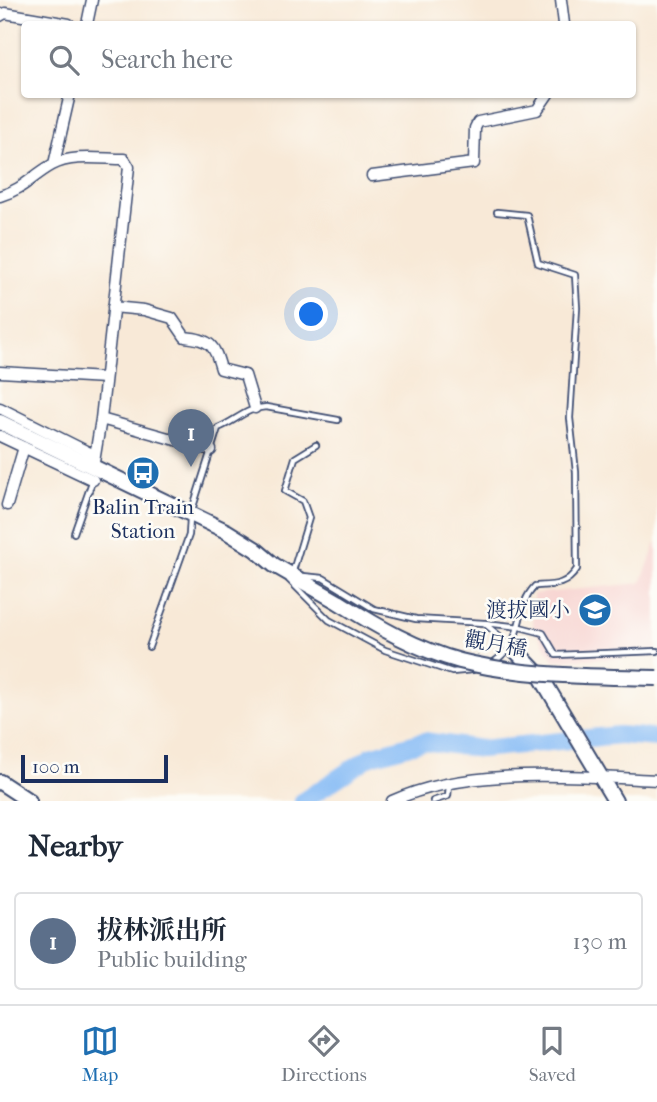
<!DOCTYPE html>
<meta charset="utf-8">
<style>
body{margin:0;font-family:"IM FELL French Canon","Noto Serif TC",serif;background:#f2f2f3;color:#1f2937}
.scale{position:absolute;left:21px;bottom:18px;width:147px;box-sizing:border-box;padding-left:7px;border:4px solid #1b2f5e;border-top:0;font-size:19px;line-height:24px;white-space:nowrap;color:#1b2f5e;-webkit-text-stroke:5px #fdfcf7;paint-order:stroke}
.you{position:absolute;left:312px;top:315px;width:24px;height:24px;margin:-18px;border:5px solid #fff;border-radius:50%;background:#1a73e8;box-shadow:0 0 0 10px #1a73e833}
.badge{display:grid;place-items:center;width:46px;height:46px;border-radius:50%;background:#1f6fb2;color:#fff;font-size:23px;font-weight:700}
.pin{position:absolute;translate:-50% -58px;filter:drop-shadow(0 2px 4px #0008)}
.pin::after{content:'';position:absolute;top:37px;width:24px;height:21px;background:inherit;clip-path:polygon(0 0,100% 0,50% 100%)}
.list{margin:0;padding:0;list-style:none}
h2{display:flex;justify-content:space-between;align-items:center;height:91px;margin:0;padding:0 28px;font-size:30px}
h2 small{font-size:23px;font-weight:400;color:#747a83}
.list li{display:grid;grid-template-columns:46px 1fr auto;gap:21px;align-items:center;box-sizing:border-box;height:98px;margin:0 14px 14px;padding:0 14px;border:2px solid #e0e1e3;border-radius:7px}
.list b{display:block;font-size:26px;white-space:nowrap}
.list p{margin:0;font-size:23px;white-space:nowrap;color:#747a83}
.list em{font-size:23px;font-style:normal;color:#747a83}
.icon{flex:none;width:38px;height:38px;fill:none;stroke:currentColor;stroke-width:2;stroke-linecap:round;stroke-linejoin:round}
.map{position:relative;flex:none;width:657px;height:801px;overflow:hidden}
.search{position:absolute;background:#fff;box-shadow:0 2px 5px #0004;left:21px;right:21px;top:21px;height:77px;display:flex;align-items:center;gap:18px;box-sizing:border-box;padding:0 24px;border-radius:7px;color:#747a83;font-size:26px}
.sheet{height:203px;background:#fff}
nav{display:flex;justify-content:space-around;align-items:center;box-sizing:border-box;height:98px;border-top:2px solid #e0e1e3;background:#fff;font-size:19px;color:#747a83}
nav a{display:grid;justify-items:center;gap:4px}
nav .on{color:#1f6fb2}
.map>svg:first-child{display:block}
.built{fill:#f7d0cd}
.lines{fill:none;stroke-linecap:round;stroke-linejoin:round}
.river{stroke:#86bbf5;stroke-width:18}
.lane-casing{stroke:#3c4b70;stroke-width:8}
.street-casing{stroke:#3c4b70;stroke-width:13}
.secondary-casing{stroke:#3c4b70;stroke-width:18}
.lane{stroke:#fff;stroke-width:4.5}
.street{stroke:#fff;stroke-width:10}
.secondary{stroke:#fff;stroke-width:14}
.secondary-bridge-casing{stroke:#3c4b70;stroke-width:18;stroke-linecap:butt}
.secondary-bridge{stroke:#fff;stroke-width:14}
.labels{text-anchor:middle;stroke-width:5;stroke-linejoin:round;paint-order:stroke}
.poi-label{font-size:21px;fill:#1b2f5e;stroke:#fdfcf7}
.street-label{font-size:21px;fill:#1b2f5e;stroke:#fdfcf7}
</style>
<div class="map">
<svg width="657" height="801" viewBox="0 0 657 801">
<rect width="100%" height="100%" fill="#fdfcf7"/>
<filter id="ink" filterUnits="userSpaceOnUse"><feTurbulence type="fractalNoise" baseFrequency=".0143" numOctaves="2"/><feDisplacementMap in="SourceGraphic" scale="14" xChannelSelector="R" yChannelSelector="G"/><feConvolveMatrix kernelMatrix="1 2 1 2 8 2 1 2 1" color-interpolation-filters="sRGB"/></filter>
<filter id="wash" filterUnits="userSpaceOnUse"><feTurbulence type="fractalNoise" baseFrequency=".00686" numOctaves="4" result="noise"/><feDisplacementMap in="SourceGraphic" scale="28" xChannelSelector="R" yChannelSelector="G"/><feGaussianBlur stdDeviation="1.57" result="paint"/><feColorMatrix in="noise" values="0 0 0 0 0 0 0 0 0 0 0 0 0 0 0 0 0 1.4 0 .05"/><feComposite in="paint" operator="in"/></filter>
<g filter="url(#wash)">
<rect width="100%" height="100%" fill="#f8e9d7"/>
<path class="built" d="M657,541v116l-103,3 -21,-34v-32l108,-11z"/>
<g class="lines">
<path class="river" d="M303,801l68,-45 53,-15 57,8 138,-14 38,3"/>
</g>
</g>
<g filter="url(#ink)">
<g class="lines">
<defs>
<path id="lane" d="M192,510l26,-82c18,-7 28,-20 48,-21l72,13
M74,533l19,-54
M292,574l17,-56 -6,-17 -18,-10 10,-33 21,-13
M303,576l20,2 51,31 42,10 68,4 24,20
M289,580l40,40 56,30 67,22 21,-2
M485,623l35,4 23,6 13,22 101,-4
M149,647l40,-112 1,-17
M491,664c38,-25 21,-54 44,-78 19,-1 31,0 42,-17l-1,-97 -6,-54 7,-110 -2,-33 -37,-12 -11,-48 -30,-3
M433,801l15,-5 1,-10"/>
<path id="street" d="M561,0l3,24
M0,16l5,-3 64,11
M87,24l5,-24
M54,164l16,-70
M372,176l102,-13 1,-35 3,-6 59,-12 11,-16
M0,196c24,-7 32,-20 52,-31 20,-11 50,-6 72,-6l5,8 -28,252 -8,49
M113,307l31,3 28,8 13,19c26,3 29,7 36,32l24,6 10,33
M0,372l105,6
M0,408l94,47
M101,419l110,31
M0,436l93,44
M7,505l17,-58
M392,801c75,-35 184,-25 265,-21"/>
<path id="secondary" d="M0,422l226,109 29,18 19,16 66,38
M511,646l30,31 74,124
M0,782l29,19"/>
</defs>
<use href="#lane" class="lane-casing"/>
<use href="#street" class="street-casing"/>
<use href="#secondary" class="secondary-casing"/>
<use href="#lane" class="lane"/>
<use href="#street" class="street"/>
<use href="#secondary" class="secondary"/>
<defs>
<path id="secondary-bridge" d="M340,603c38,24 76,46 120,58 64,16 132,15 197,17"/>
</defs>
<use href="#secondary-bridge" class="secondary-bridge-casing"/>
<use href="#secondary-bridge" class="secondary-bridge"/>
</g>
</g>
<defs>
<symbol id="bus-disc" viewBox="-11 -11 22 22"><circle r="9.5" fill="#1f6fb2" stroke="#fdfcf7"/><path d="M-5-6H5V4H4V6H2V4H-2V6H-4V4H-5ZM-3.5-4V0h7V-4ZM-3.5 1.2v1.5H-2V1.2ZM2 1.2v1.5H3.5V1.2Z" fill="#fff"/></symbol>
<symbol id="school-disc" viewBox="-11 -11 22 22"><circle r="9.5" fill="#1f6fb2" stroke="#fdfcf7"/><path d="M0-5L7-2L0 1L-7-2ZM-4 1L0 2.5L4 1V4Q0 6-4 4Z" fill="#fff"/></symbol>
</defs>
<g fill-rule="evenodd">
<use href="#bus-disc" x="124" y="454" width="38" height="38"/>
<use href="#school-disc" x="576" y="591" width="38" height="38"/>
</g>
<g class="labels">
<g class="poi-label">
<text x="143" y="514">Balin Train<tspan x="143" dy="24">Station</tspan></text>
<text x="570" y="617" text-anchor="end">渡拔國小</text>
</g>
<g class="street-label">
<text transform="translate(496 644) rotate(10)" y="7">觀月穚</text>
</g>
</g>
</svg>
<div class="scale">100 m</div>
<div class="you"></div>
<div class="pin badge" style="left:191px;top:467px;background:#5c6f8a">1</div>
<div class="search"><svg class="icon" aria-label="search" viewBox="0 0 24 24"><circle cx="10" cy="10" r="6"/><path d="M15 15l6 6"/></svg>Search here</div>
</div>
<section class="sheet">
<h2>Nearby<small></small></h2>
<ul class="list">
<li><span class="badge" style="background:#5c6f8a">1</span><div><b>拔林派出所</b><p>Public building</p></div><em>130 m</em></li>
</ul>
</section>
<nav>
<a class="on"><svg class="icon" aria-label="map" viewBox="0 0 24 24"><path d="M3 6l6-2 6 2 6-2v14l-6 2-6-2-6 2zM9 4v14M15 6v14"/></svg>Map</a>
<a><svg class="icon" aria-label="directions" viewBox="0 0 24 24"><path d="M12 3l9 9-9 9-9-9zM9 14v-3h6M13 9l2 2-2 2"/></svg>Directions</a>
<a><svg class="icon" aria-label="saved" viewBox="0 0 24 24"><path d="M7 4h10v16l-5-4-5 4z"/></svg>Saved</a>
</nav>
